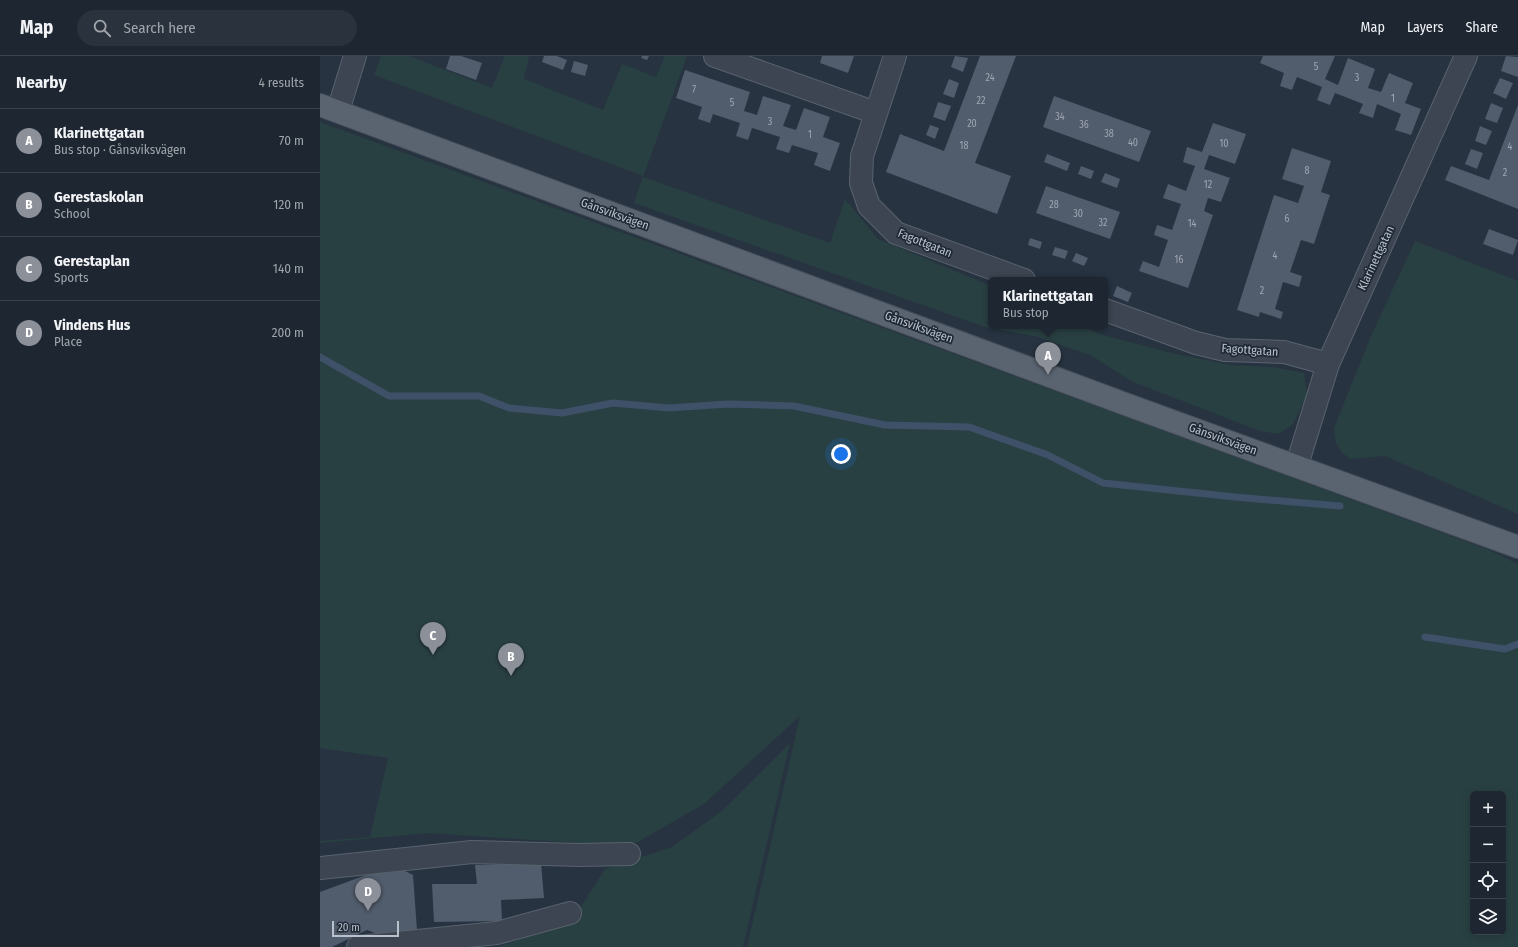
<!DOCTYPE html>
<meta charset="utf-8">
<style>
body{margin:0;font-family:"Fira Sans Condensed",sans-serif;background:#2a323d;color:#f1f3f6}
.controls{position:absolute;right:12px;bottom:12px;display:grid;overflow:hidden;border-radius:6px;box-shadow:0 2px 10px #0003}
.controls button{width:36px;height:36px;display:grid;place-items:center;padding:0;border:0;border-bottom:1px solid #3b434d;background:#1d2631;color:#f1f3f6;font:20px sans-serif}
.scale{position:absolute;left:12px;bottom:10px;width:67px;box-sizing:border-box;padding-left:4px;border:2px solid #b8c0cb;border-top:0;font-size:11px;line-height:14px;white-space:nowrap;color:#b8c0cb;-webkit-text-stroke:3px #202a36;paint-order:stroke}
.you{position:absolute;left:521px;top:398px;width:14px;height:14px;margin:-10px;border:3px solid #fff;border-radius:50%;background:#1a73e8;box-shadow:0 0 0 6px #1a73e833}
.badge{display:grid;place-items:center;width:26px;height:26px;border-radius:50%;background:#8c9099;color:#fff;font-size:13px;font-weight:700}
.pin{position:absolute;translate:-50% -33px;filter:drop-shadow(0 1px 2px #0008)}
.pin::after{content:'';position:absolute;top:21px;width:14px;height:12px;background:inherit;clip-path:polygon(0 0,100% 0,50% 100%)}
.popup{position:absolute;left:668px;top:221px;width:120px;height:52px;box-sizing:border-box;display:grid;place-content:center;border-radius:6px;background:#1d2631;filter:drop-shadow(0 1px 3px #0005);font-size:13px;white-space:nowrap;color:#a0a5ab}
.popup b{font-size:15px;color:#f1f3f6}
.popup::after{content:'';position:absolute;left:50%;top:100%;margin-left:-8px;border:8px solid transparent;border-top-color:#1d2631}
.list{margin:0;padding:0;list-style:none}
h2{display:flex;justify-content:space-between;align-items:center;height:52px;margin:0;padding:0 16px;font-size:17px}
h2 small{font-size:13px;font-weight:400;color:#a0a5ab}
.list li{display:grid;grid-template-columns:26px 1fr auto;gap:12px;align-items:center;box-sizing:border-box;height:64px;padding:0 16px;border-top:1px solid #3b434d}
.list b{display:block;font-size:15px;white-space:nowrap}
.list p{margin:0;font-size:13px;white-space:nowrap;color:#a0a5ab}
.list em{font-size:13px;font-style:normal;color:#a0a5ab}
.icon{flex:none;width:22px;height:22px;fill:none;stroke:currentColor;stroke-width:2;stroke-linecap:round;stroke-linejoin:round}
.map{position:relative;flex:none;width:1198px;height:891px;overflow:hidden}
header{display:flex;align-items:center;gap:24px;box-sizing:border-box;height:56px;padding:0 20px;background:#1d2631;border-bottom:1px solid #3b434d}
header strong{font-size:19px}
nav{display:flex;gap:22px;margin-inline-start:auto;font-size:14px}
.search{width:280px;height:36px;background:#2a323d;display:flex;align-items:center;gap:10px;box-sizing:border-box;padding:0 14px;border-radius:22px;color:#a0a5ab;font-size:15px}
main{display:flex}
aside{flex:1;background:#1d2631}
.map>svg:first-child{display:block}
.green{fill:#294042;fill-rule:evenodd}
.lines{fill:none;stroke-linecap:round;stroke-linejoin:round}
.stream{stroke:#3e5169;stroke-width:7}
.building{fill:#515c6c}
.minor-casing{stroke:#59636e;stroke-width:24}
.major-casing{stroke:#454e5a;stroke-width:24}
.minor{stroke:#3c4551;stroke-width:22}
.major{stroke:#5a6471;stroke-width:22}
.labels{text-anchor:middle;stroke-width:3.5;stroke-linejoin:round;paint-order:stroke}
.number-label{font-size:10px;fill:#9ea7b3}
.street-label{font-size:12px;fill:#b8c0cb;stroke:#202a36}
</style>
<header>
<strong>Map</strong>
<div class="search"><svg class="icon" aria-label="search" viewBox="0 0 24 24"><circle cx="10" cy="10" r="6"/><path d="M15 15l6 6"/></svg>Search here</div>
<nav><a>Map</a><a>Layers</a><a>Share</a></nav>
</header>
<main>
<aside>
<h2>Nearby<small>4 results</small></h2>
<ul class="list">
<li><span class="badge">A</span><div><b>Klarinettgatan</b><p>Bus stop · Gånsviksvägen</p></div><em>70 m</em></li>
<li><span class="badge">B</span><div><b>Gerestaskolan</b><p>School</p></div><em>120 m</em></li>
<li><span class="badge">C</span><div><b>Gerestaplan</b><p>Sports</p></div><em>140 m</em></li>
<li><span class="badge">D</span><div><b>Vindens Hus</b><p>Place</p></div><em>200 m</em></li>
</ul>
</aside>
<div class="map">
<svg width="1198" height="891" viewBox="0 0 1198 891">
<rect width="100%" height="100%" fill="#273341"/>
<path class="green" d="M61,0h28l83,32 13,-32h24l-5,23 79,31 19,-46 34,13 9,-21h22l-44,121 187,66 15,-44 33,40 113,47v40h90l21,9 74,19 55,11 42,2 31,6 3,22 -14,29 -14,10 -19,-3 -129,-50 -39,-25 -54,-19 -53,-10 -351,-124 9,-27 -269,-101z
M0,66l1169,428 29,14v383h-771l53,-231 -96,88 -68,39h-57l-151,-10 -108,10v-2l50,-4 18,-79 -68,-10zM1153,738h30v138h-30z
M1095,185l103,40v233l-133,-58 -34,3 -9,-6 -6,-10 -2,-15 37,-92z
M470,687l-47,204h-245l74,-26 33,-52 67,-22 50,-36z"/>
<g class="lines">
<path class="stream" d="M0,301l69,39h90l30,12 53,5 51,-10 56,5 59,-4 66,2 91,19 84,2 79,28 55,28 132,14 105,9
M1105,581l80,12 13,-5"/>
</g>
<path class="building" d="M130,0h11l21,7 -6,17 -30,-11z
M224,0h13l10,4 -4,10 -21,-8z
M322,0h7l-2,4 -6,-2z
M502,0h32l-6,17 -28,-10z
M635,0l13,2 -5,14 -12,-5z
M660,0h36l-41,107 36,13 -14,38 -111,-42 14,-38 44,17z
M943,0h72l-10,23 13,6 10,-27 27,11 -7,19 13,4 8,-19 24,10 -8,20 16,6 -10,26 -16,-5 6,-16 -24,-10 -4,14 -14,-5 4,-9 -28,-11 -5,12 -13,-5 5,-13 -25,-10 -5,13 -12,-4 4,-13 -24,-10z
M1186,0l12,1v20l-17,-6z
M254,5l14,4 -3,11 -14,-4z
M365,14l65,22 -6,19 13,4 6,-19 28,9 -8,21 13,4 8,-22 26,9 -7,20 17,6 -10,28 -16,-6 4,-12 -26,-8 -3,8 -13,-4 4,-12 -28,-9 -4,12 -12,-4 4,-13 -27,-9 -3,9 -12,-4 4,-12 -26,-9z
M1180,22l13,5 -7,16 -13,-6z
M629,23l10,4 -5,15 -11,-4z
M734,40l97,35 -12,31 -96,-35z
M618,46l13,4 -6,15 -12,-4z
M1171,47l12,5 -6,15 -12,-4z
M1198,49v104l-73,-29 6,-14 38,14z
M893,67l33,11 -11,30 -26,-9 -5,14 26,9 -9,24 -13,-4 -4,13 9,4 -25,73 -49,-17 4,-10 16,6 9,-27 -14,-5 3,-10 15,5 9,-26 -18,-6 5,-14 18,7 9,-25 -12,-4 4,-15 15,5z
M610,69l9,3 -4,11 -9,-4z
M1160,70l12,5 -6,14 -11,-4z
M972,92l39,13 -10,31 9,3 -16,49 -13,-4 -11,32 12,4 -3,11 -16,-5 -8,27 8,3 -2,7 -21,-7 -1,5 -22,-7 37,-115 24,8 6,-17 -22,-7z
M1151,93l12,4 -6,16 -12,-5z
M727,98l23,9 -3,8 -23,-9z
M761,110l13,5 -3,8 -13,-5z
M785,117l15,6 -3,9 -16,-6z
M726,130l74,26 -10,27 -74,-26z
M1169,173l29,11 -5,15 -30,-11z
M710,182l12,4 -2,7 -12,-4z
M735,191l13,4 -3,8 -13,-4z
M756,197l12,5 -4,8 -12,-5z
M797,230l15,7 -4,9 -15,-6z
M67,806l26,13 4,55 -26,9 -24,-9 -35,17h-12v-55l46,-17z
M221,807l3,35 -43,2 1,21 -68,1 -2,-38h45l-2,-19z"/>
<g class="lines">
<defs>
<path id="minor" d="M395,0l161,57
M575,0l-33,100 -1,27 8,23 27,27 128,47
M18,55l17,-55
M785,254l91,33 29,7 59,2 44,12
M977,409l31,-101 138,-308
M0,812l152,-16 107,3 50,-1
M38,891l139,-14 73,-20"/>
<path id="major" d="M0,49l808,300 390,142"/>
</defs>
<use href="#minor" class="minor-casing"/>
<use href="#major" class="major-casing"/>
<use href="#minor" class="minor"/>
<use href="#major" class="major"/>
</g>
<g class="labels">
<g class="number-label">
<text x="996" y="14">5</text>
<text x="670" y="25">24</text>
<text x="1037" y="25">3</text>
<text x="374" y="37">7</text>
<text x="1073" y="46">1</text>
<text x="661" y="48">22</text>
<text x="412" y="50">5</text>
<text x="740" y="64">34</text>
<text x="450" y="69">3</text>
<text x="652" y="71">20</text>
<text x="764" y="72">36</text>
<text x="789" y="81">38</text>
<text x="490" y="82">1</text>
<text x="813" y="90">40</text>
<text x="904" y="91">10</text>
<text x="644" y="93">18</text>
<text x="1190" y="94">4</text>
<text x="987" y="118">8</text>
<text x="1185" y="120">2</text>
<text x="888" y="132">12</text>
<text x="734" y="152">28</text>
<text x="758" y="161">30</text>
<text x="967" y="166">6</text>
<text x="783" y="170">32</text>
<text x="872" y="171">14</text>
<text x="955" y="203">4</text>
<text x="859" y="207">16</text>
<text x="942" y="238">2</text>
</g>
<g class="street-label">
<text transform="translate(295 158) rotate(20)" y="4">Gånsviksvägen</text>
<text transform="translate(605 187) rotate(22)" y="4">Fagottgatan</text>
<text transform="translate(1056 202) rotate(-65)" y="4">Klarinettgatan</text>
<text transform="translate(599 271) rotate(20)" y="4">Gånsviksvägen</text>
<text transform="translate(930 294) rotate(4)" y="4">Fagottgatan</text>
<text transform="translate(903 383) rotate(20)" y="4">Gånsviksvägen</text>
</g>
</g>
</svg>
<div class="controls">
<button>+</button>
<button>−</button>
<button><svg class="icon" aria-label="locate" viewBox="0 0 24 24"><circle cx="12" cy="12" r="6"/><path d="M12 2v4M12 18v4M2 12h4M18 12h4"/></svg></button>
<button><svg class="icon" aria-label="layers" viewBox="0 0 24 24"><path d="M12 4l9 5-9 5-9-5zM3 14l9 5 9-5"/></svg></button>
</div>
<div class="scale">20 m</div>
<div class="you"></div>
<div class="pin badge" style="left:728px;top:319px">A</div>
<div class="popup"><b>Klarinettgatan</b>Bus stop</div>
<div class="pin badge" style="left:191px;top:620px">B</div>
<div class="pin badge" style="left:113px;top:599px">C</div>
<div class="pin badge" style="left:48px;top:855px">D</div>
</div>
</main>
